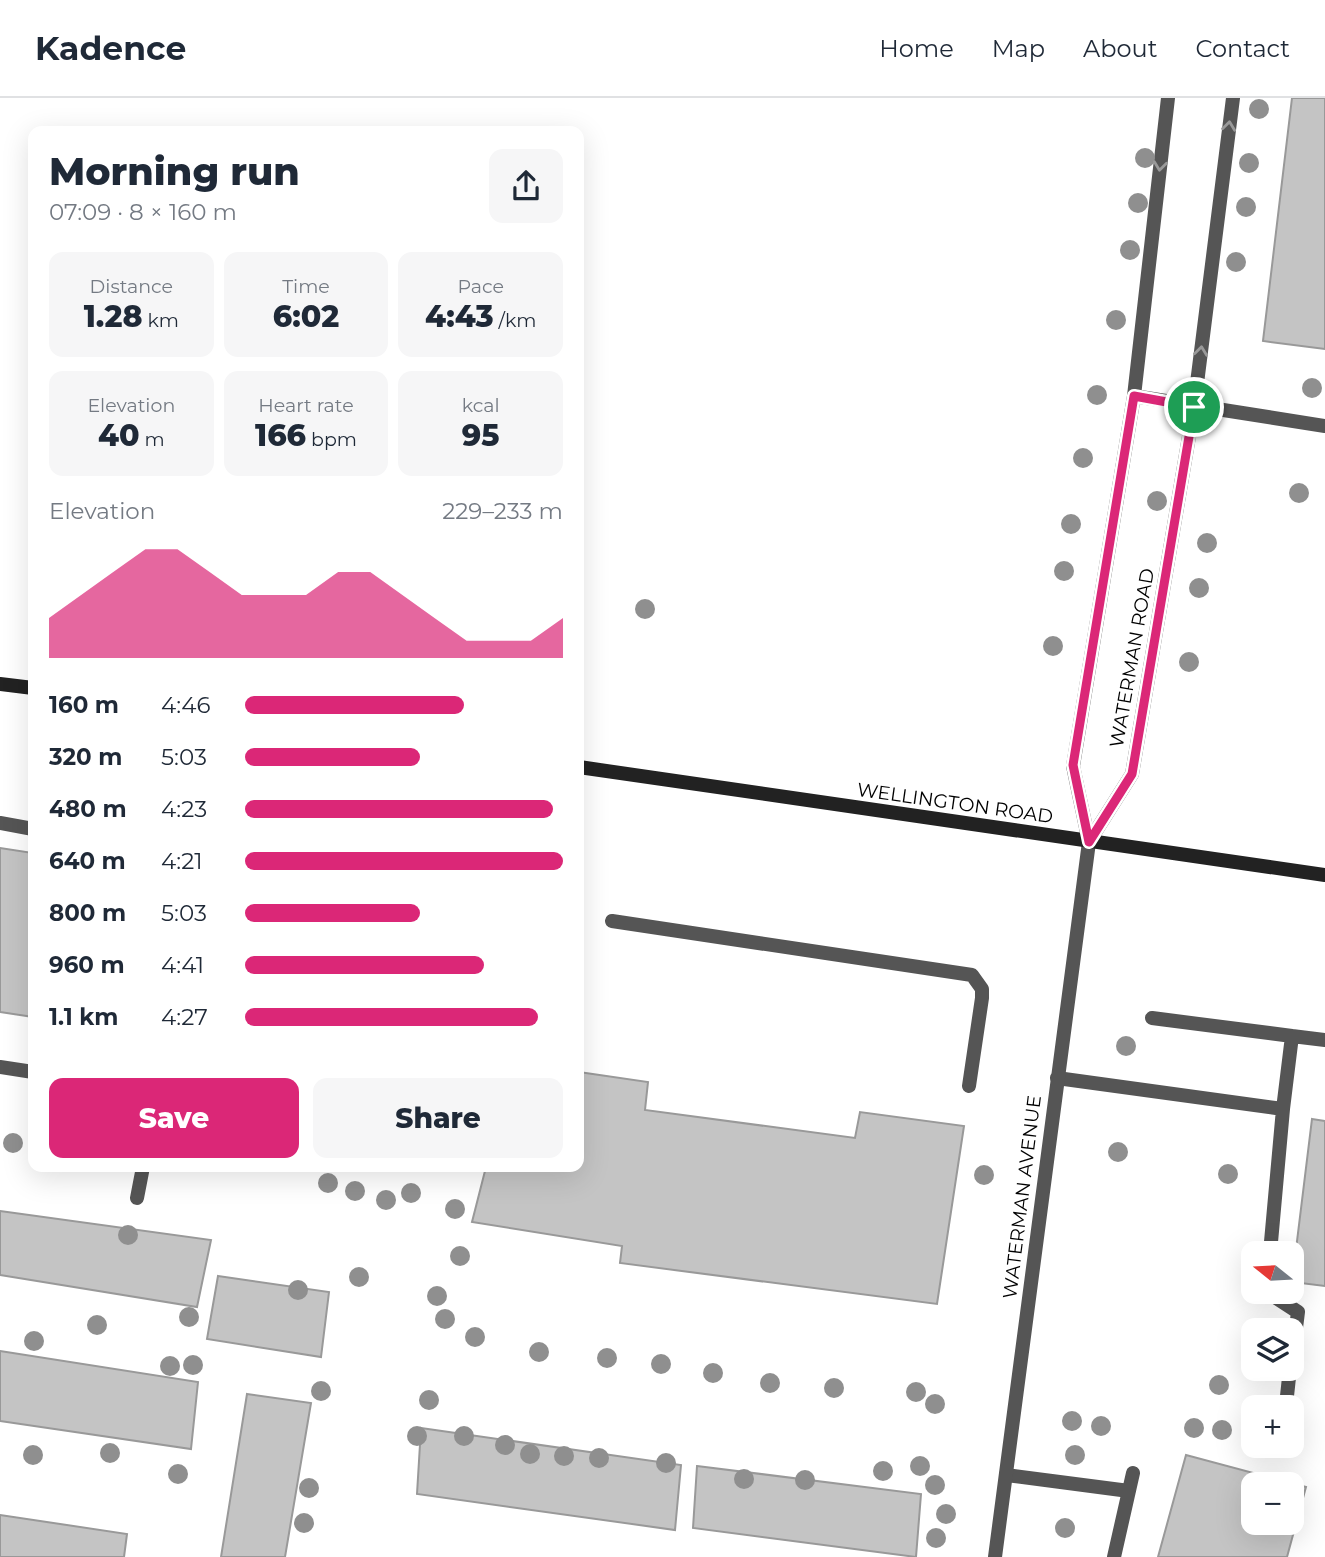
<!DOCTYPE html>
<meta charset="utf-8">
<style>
body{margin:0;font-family:Montserrat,sans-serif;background:#f6f6f7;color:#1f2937;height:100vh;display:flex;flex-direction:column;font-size:26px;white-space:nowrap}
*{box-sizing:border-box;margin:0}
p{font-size:23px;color:#747a83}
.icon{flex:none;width:38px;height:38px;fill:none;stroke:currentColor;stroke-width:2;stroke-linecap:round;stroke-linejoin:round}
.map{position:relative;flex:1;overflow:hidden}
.drawer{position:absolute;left:28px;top:28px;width:556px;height:1046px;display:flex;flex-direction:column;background:#fff;border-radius:14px;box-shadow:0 7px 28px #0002}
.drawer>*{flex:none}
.needle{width:46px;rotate:288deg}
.controls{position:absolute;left:1241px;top:1143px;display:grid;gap:14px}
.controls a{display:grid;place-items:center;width:63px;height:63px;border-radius:14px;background:#fff;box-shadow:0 7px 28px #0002;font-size:35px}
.pin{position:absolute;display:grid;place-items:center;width:60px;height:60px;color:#fff;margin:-30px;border:4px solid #fff;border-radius:50%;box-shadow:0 2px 7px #0007}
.round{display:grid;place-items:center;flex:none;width:74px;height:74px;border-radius:14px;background:#f6f6f7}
.summary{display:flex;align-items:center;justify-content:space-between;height:119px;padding:0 21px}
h1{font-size:38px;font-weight:800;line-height:52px}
.metrics{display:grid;grid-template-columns:repeat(3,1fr);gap:10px;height:119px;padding:7px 21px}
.metrics div{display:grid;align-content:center;border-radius:14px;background:#f6f6f7;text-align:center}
.metrics b{font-size:30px;font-weight:800}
.metrics small{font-size:19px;font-weight:400}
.metrics p{font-size:19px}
.chart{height:196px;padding:14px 21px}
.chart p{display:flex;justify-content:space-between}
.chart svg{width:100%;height:126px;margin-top:7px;fill:#db2777;opacity:.7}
.cta{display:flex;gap:14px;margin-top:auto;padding:14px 21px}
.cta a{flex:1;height:80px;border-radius:14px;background:#db2777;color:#fff;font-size:28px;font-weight:800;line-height:80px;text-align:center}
.cta a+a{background:#f6f6f7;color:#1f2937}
ul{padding:0 21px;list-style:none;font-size:23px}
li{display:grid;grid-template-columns:112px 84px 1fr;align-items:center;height:52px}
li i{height:18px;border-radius:9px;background:#db2777}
header{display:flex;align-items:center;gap:42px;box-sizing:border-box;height:98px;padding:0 35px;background:#fff;border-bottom:2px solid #e0e1e3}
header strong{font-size:33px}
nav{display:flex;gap:38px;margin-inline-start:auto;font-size:24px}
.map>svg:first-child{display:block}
.building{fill:#c4c4c4;stroke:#999;stroke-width:2;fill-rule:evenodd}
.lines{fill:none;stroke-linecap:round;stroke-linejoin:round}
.service{stroke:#555;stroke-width:14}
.minor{stroke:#555;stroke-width:14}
.secondary{stroke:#222;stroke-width:14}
.tree{fill:#8f8f8f}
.oneway{stroke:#999}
.route-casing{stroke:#fff;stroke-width:14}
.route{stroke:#db2777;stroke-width:9}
.labels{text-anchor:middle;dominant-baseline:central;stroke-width:5;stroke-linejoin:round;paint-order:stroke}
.street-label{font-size:19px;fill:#000;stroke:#fff}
</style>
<header>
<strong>Kadence</strong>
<nav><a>Home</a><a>Map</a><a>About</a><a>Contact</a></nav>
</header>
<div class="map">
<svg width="1325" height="1459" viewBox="0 0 1325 1459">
<rect width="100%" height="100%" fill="#fff"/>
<path class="building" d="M1292 0H1325V251L1263 243Z
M0 750 33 755V919L0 914Z
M579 974 648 984 645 1012 855 1040 860 1014 964 1028 937 1206 620 1165 622 1148 472 1124 486 1069H579Z
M1312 1021 1325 1023V1188L1292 1184Z
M0 1113 211 1142 197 1209 0 1177Z
M218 1178 329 1194 321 1259 207 1241Z
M0 1253 198 1284 191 1351 0 1323Z
M247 1296 311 1305 285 1459H221Z
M421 1330 681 1367 675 1432 417 1396Z
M1186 1357 1306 1389 1287 1459H1158ZM1253 1386H1292V1424H1253Z
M697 1368 921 1396 916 1459 693 1430Z
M0 1417 127 1436 124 1459H0Z"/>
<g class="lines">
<path class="service" d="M1134 298 1325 328
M0 725 33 731
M1089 744 1132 676 1194 309 1233 0
M1089 744 1073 668 1134 298 1168 0
M612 823 972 877 982 891V900L969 988
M1152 920 1292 938
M0 969 33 974
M1057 980 1283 1011 1270 1155
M1283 1011 1292 938 1325 942
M137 1100 143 1069
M1267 1194 1298 1214 1292 1262
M1287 1298 1290 1270
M1006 1377 1129 1393
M1114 1459 1133 1375"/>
<path class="minor" d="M995 1459 1089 744"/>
<path class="secondary" d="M0 586 33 590
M579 669 1325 777"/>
</g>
<g class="tree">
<circle cx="1259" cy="11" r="10"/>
<circle cx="1145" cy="60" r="10"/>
<circle cx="1249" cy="65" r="10"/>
<circle cx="1138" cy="105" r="10"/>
<circle cx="1246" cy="109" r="10"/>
<circle cx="1130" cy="152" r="10"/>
<circle cx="1236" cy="164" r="10"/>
<circle cx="1116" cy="222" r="10"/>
<circle cx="1312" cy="290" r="10"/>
<circle cx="1097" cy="297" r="10"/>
<circle cx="1083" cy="360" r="10"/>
<circle cx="1299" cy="395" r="10"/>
<circle cx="1157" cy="403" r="10"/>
<circle cx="1071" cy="426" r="10"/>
<circle cx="1207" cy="445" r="10"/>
<circle cx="1064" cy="473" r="10"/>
<circle cx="1199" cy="490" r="10"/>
<circle cx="645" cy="511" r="10"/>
<circle cx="1053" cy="548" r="10"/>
<circle cx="1189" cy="564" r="10"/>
<circle cx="1126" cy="948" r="10"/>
<circle cx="13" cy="1045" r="10"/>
<circle cx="1118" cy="1054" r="10"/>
<circle cx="1228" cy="1076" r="10"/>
<circle cx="984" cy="1077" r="10"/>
<circle cx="328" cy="1085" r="10"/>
<circle cx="355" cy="1093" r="10"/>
<circle cx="411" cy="1095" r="10"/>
<circle cx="386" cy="1102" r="10"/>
<circle cx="455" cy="1111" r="10"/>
<circle cx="128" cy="1137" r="10"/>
<circle cx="460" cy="1158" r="10"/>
<circle cx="359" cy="1179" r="10"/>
<circle cx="298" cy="1192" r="10"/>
<circle cx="437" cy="1198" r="10"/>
<circle cx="189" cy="1219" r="10"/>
<circle cx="445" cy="1221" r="10"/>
<circle cx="97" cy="1227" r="10"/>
<circle cx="475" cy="1239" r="10"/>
<circle cx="34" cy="1243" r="10"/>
<circle cx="539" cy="1254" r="10"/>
<circle cx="607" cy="1260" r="10"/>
<circle cx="661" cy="1266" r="10"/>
<circle cx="193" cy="1267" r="10"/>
<circle cx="170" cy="1268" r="10"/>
<circle cx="713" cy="1275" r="10"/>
<circle cx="770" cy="1285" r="10"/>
<circle cx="1219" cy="1287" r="10"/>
<circle cx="834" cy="1290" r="10"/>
<circle cx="321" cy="1293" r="10"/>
<circle cx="916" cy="1294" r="10"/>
<circle cx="429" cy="1302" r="10"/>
<circle cx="935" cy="1306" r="10"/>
<circle cx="1072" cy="1323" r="10"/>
<circle cx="1101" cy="1328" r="10"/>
<circle cx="1194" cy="1330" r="10"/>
<circle cx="1222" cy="1332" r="10"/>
<circle cx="417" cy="1338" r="10"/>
<circle cx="464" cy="1338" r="10"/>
<circle cx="505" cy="1347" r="10"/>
<circle cx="110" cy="1355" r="10"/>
<circle cx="530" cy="1356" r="10"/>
<circle cx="33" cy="1357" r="10"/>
<circle cx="1075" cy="1357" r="10"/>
<circle cx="564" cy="1358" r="10"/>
<circle cx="599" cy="1360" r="10"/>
<circle cx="666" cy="1365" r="10"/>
<circle cx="920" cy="1368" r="10"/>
<circle cx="883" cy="1373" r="10"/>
<circle cx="178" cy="1376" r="10"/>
<circle cx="744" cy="1381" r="10"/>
<circle cx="805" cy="1382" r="10"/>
<circle cx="935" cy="1387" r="10"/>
<circle cx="309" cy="1390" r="10"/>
<circle cx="946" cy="1416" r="10"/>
<circle cx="304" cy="1425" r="10"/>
<circle cx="1065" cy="1430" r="10"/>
<circle cx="936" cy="1440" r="10"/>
</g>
<defs><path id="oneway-chevron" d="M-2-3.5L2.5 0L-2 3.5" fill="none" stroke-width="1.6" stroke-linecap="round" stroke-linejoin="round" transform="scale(1.75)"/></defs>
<g class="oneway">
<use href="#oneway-chevron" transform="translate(1229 28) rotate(-83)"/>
<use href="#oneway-chevron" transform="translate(1160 68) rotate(97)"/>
<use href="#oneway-chevron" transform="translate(1201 253) rotate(-83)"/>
</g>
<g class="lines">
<g class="route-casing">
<path id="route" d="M1134 298 1194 309 1132 676 1089 744 1073 667Z"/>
</g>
<use href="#route" class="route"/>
</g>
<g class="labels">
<g class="street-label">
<text transform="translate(1132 560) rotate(-80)">WATERMAN ROAD</text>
<text transform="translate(955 705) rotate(8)">WELLINGTON ROAD</text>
<text transform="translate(1022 1099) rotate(-83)">WATERMAN AVENUE</text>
</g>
</g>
</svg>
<div class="controls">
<a><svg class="needle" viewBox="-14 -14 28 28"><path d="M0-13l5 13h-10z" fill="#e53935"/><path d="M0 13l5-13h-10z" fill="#747a83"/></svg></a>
<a><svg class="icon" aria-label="layers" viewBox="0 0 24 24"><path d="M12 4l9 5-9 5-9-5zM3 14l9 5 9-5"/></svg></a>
<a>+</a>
<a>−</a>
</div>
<div class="pin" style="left:1194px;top:309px;background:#1e9e55"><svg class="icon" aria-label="arrive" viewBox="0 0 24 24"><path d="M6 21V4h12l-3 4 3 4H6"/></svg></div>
<section class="drawer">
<div class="summary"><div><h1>Morning run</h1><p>07:09 · 8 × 160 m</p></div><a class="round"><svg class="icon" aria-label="share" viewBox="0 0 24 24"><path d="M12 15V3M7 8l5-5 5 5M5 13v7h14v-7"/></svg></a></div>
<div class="metrics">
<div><p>Distance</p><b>1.28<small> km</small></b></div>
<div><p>Time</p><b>6:02</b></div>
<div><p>Pace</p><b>4:43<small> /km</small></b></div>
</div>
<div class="metrics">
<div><p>Elevation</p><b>40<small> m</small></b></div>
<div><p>Heart rate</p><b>166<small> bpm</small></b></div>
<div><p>kcal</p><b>95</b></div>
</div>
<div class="chart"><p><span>Elevation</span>229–233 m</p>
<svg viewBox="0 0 160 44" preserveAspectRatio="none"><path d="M0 44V30L10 22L20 14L30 6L40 6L50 14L60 22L70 22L80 22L90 14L100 14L110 22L120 30L130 38L140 38L150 38L160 30V44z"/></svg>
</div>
<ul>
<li><b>160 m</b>4:46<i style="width:69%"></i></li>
<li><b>320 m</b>5:03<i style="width:55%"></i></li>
<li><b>480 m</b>4:23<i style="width:97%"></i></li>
<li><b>640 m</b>4:21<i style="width:100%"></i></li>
<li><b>800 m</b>5:03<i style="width:55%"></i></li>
<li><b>960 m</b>4:41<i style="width:75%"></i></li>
<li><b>1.1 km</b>4:27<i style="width:92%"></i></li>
</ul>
<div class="cta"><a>Save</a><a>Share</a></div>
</section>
</div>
